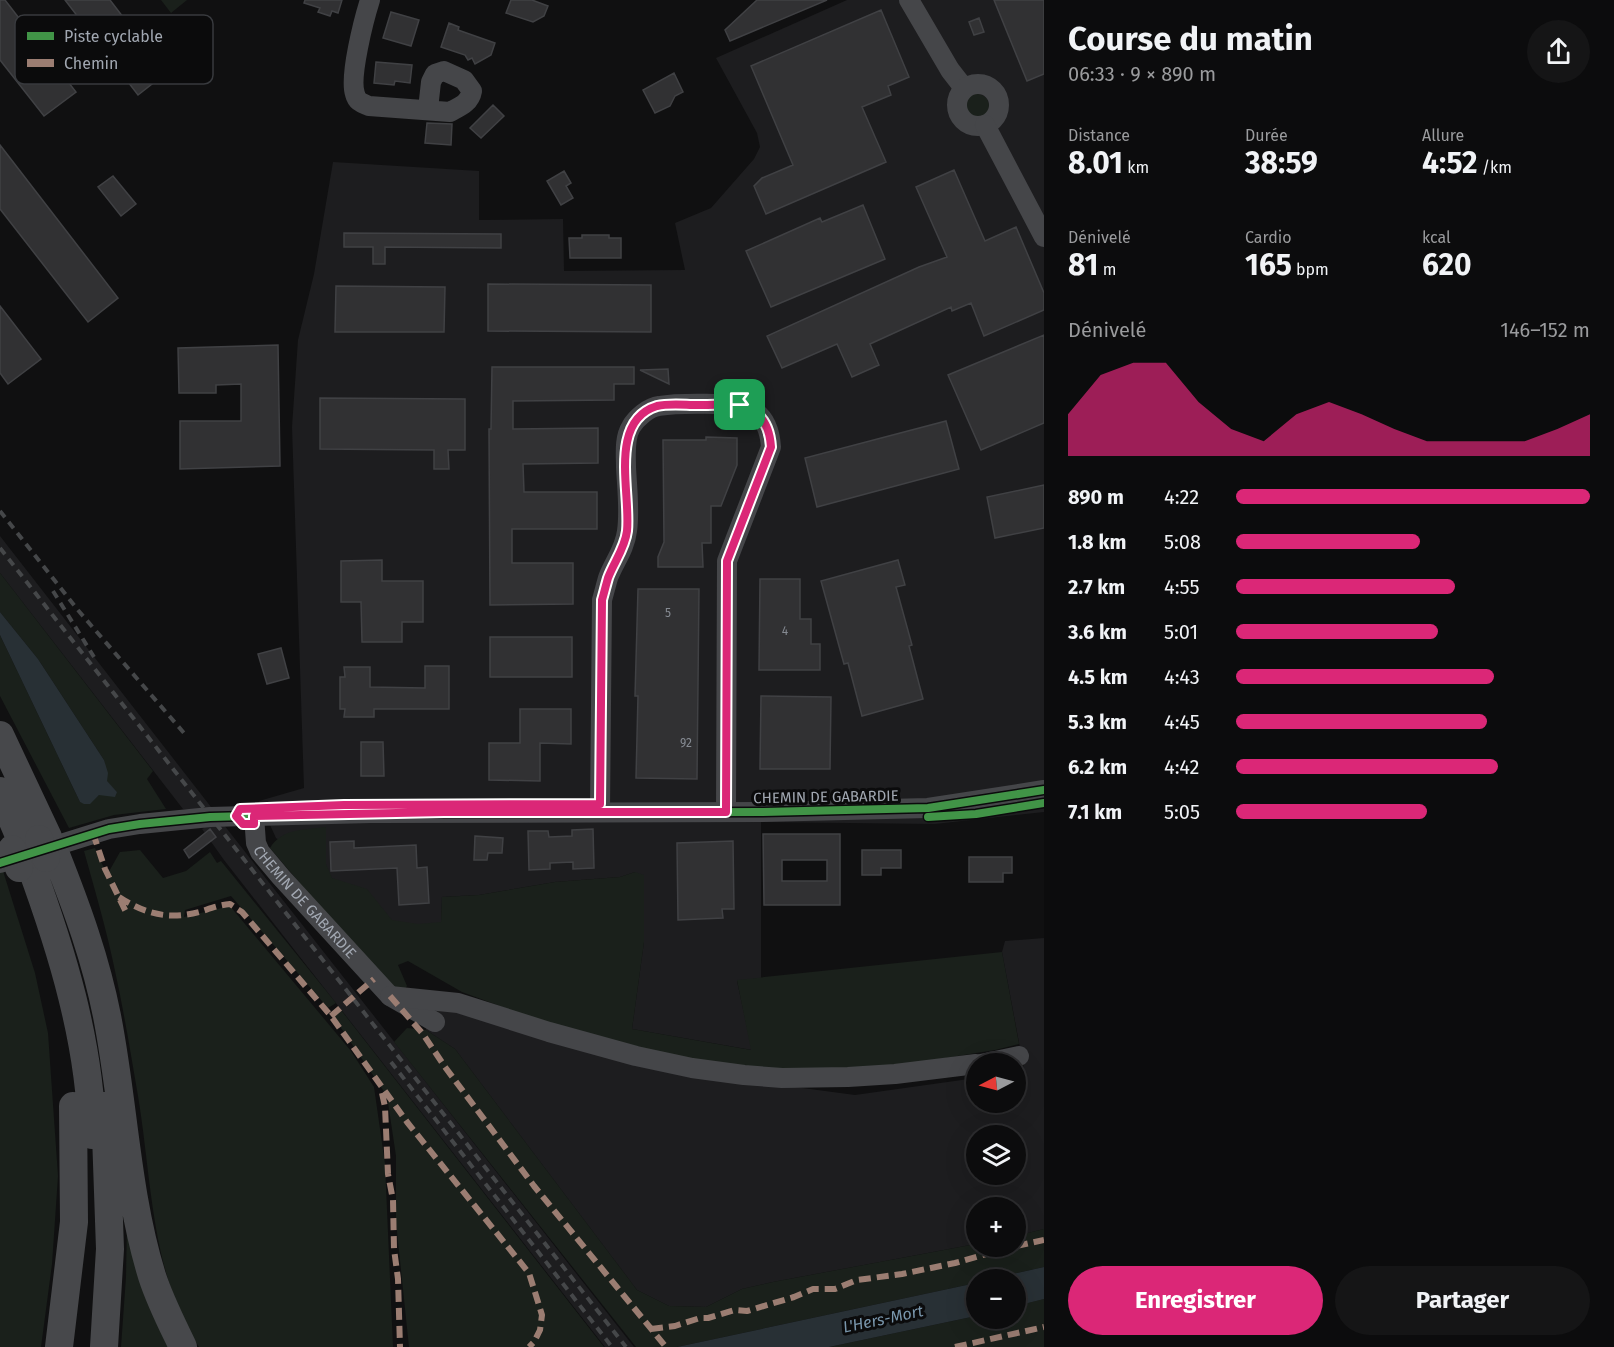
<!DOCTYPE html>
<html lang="fr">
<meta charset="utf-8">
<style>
body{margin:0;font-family:"Fira Sans",sans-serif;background:#151516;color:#f1f3f6;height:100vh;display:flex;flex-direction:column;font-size:22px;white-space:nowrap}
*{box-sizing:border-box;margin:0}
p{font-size:20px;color:#9a9b9d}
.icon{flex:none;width:33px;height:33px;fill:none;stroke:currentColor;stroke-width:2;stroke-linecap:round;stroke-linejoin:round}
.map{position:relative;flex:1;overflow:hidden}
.side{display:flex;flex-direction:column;background:#0c0c0d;width:570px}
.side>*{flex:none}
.needle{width:39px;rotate:264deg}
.buttons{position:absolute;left:966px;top:1053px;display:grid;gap:12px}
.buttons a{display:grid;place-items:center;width:60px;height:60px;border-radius:50%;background:#0c0c0d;box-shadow:0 6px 24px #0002,0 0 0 2px #2c2c2e;font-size:30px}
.pin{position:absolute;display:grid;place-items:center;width:51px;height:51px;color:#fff;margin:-26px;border-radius:12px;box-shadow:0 3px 9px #0006}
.round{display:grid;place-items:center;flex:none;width:63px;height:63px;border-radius:32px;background:#151516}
.summary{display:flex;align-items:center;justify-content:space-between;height:102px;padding:0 24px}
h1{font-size:33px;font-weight:700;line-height:45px}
.metrics{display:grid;grid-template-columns:repeat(3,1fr);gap:9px;height:102px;padding:6px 24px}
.metrics div{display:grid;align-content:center}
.metrics b{font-size:30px;font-weight:700}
.metrics small{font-size:16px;font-weight:400}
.metrics p{font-size:16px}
.chart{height:168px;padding:12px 24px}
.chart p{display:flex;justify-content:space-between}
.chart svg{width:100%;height:108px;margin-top:6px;fill:#db2777;opacity:.7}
.primary-button{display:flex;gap:12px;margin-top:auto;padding:12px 24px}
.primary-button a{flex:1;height:69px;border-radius:36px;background:#db2777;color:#fff;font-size:24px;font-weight:700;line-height:69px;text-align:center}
.primary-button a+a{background:#151516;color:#f1f3f6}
ul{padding:0 24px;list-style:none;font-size:20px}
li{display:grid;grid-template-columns:96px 72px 1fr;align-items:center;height:45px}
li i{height:15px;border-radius:8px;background:#db2777}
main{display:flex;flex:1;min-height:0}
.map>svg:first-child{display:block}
.built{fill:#1d1d1f;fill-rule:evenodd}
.green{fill:#1a201b}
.water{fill:#283035}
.building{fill:#313133;stroke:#404144;stroke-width:1.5;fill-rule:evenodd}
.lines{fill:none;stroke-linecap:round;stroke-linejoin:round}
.minor{stroke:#454649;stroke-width:20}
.highway{stroke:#47484b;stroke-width:28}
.rail{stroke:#454749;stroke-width:4;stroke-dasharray:8 6;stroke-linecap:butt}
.highway-bridge{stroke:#47484b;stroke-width:28}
.quiet{stroke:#9b7d72;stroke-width:6;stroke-dasharray:12 6;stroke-linecap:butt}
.cycleway-casing{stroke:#0b0b0c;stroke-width:11}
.cycleway{stroke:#419447;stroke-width:8}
.route-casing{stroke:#fff;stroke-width:12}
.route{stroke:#db2777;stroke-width:8}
.labels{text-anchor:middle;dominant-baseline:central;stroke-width:6;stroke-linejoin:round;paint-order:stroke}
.number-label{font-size:12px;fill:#858a92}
.street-label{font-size:15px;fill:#a1a7b1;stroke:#0b0b0c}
.water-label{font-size:16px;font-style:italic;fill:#7996ac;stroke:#0b0b0c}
.key{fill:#0b0b0c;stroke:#383a3e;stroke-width:1.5}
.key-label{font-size:16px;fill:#a1a7b1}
</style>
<main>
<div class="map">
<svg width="1044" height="1347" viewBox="0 0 1044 1347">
<rect width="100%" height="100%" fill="#101011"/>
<path class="built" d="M847 0H1044V812L935 824 761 822V978L737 981 752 1050 632 1029 644 942 635 872 620 877 555 882 479 895 442 897 440 956 276 838 259 801 304 788 292 427 298 340 314 274 333 162 479 171V220L563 219 564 271 685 270 675 223 711 208 754 159 760 147 757 133 716 58Z
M0 536 211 807 207 808 224 825 634 1347H605L224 860 202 829 204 828 189 809H183L0 573Z
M1044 938V1229L1016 1236V1208H976V1244L773 1282 742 1289 706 1307 669 1306 637 1290 455 1049 426 1030 427 1018 440 1003 780 1085 855 1095 976 1078V1102H1016V1071L1024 1069 1002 952 1005 941ZM976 1136H1016V1174H976Z"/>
<path class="green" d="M161 0H187L171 13Z
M965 106a12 12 0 1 1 24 0a12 12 0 1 1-24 0Z
M0 573 153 771 147 779 166 809 114 815 69 828 0 696V635L80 802 89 804 99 795 117 792 106 781 104 760 38 659 0 612Z
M326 827V864L332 878 367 889 392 920 418 924 441 922 442 897 479 895 555 882 620 877 635 872 644 875V942L632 1029 751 1050 737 980 1002 952 1019 1044 995 1050 889 1067 783 1070 675 1059 567 1031 462 992 408 961 398 965 407 986 404 991 390 986 361 955 270 848C282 828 305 830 326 827Z
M95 848 107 875 120 852 140 850 163 878 186 871 210 852 217 863 221 861 336 1003 328 1008 231 896 185 910 184 917 230 906 351 1051 374 1087 385 1164 393 1347H199C151 1275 152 1180 138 1096 131 1055 124 1012 115 971 107 931 95 891 84 851Z
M3 871 35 973 48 1033 58 1176 52 1264 41 1347H0V872Z
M341 1010 604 1347H409L396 1222V1156L387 1096 333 1016Z
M407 1028 426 1030 455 1049 637 1290 669 1306 706 1307 742 1289 773 1282 976 1244V1246H1016V1236L1044 1229V1267L990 1279 976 1280V1283L677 1347H636L394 1042Z
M127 1222 171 1347H121L126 1277Z
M1044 1299V1347H829L976 1316V1318H1016V1306Z"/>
<path class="water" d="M0 612 38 659 104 760 108 773 107 781 117 792 115 797 99 795 90 804H84L80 802 0 635Z
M1044 1267V1299L1016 1306V1280L990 1279Z
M976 1283V1316L829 1347H677Z"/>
<path class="building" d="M0 0H5L76 92 44 116 0 60Z
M65 0H110L166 73 138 95Z
M305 0H342L338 13 332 11 330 16 318 12 320 8 304 3Z
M511 0H532L548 6 544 16 533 22 506 13Z
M757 0H827L730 41 725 30Z
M994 0H1044V74L1027 81Z
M881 10 909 77 888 86 891 95 862 107 886 162 766 214 754 186 762 178 793 165 751 66Z
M391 12 419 20 411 46 383 38Z
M979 18 984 32 974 35 969 22Z
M449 23 459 27 458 30 495 43 491 55 475 64 472 58 468 60 465 55 441 47Z
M376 62 412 65 410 83 395 81 394 85 374 83Z
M674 73 683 92 675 96 670 106 655 113 643 90Z
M493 105 504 116 481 138 470 128Z
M427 123 452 124 451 145 425 143Z
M0 145 118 298 88 322 0 209Z
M954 170 985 241 1016 227 1044 293V310L984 336 971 303 952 311 951 307 870 344 879 365 852 377 837 344 782 368 767 336 919 267 947 257 916 187Z
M564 171 571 183 566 186 573 198 561 205 547 181Z
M113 176 136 204 121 216 98 187Z
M863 205 885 259 771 307 746 251 820 218 822 222Z
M344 233 501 234V248L385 247V264H373V247H344Z
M582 235H609V238H621V258H570L569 238H582Z
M488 284 651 285V332L488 331Z
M336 286 445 287 444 332H335Z
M0 306 41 359 8 384 0 373Z
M1044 335V423L981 450 948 375Z
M278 345 280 466 180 469V421H241V384L216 385V393H179L178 348Z
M492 367H634V384H614V400L513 401V429L598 428V463L523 464 524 492H597V529H512V563H573V604L490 605 489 429H491Z
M668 369 669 384 640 370Z
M320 398 465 399V450H448L449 469H434V450L320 449Z
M946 421 959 469 817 507 805 458Z
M706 437 737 438V465L721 506H711V543H702L703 567H658V557L664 542 663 440H706Z
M1044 485V528L995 538 987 497Z
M382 560V581H423V622H402V642H362L361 602H341V561Z
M898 560 905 585 896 587 912 645 909 646 923 699 862 716 848 663 844 664 821 581Z
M760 579H800V619H811V644H820V670H759Z
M638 589H699L697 779 636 778 638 696H635Z
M490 637H572V677H490Z
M281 648 289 678 267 684 258 654Z
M425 666H449V709H374V717H344L345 709H340V677H345L344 667H370V687L425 688Z
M761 696 831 697 830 769H760Z
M520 709H571V744L540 743V781L489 780V743H520Z
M361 742H383L384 776H361Z
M210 829 216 837 189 858 184 850Z
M593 829 594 868 573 869V862L550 863V869L529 870 528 831H548L549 837 572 836V830Z
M763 834H840V905H764ZM782 860H827V881H782Z
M475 836 503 838 502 853H488L487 860H474Z
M354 841V848L416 845 417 868 427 867 429 903 399 905 397 868 331 871 330 842Z
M733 841 734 909H722L723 918 678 920 677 843Z
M862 850H901V868H881V875H862Z
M969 857H1012V873H1003V882H969Z"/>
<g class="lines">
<g class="minor">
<path d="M370 0C364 19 349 77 355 94 357 102 362 103 369 106L450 112C459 107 470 103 472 91L464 80 444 71 435 74 431 82 428 109"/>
<path d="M909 0 950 70 964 88"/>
<circle cx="978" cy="105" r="21"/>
<path d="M985 125 1044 237"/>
<path d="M600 811 602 600C604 593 606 585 608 578 614 562 625 549 627 531 630 511 627 488 626 467 626 455 624 438 631 427 636 418 649 407 659 406 676 403 736 402 750 409 765 416 770 432 771 447L727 561 726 812"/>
<path id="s1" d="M254 816 256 843 260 852 281 877 390 996 435 1022"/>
<path d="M0 863 109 829 140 824 210 817 371 813 763 812 928 808 1044 790"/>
<path d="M390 996 458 1003 549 1032 636 1056 692 1068 744 1075 782 1078 848 1077 895 1074 976 1064"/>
<path d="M981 1064 1019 1056"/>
</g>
<path class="highway" d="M0 735 48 837
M0 791 23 845
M56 855C77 908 96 960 107 1016 124 1102 126 1192 152 1276 160 1301 172 1324 183 1347
M30 864C62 951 90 1042 92 1135
M59 1347 74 1222 73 1106
M104 1347 110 1249 105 1106"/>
<path class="rail" d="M0 511 77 609 184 733
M0 548 626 1347
M53 591 94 657
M391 1062 612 1347"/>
<path class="highway-bridge" d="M39 839 46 858
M12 849 19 868"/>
<path class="quiet" d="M93 833 105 869 127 914
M119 897C145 914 168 920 199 912 209 909 219 905 230 904L242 912 331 1016 407 1122 529 1273 542 1315 540 1330 534 1342 529 1347
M390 996 423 1034 445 1067 534 1186 666 1347
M331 1016 374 979
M382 1093 385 1107 388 1174 393 1200 394 1249 398 1279 400 1347
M1016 1246 1044 1240
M651 1329 675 1326 700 1318H708L735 1310 747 1311 794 1297 813 1289H835L857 1280 902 1274 955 1263 1014 1246
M955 1347 1044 1327"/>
<g class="cycleway-casing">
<path id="cycleway" d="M928 817 976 814 1044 803
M0 863 109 829 140 824 210 817 371 813 763 812 928 808 1044 790"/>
</g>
<use href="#cycleway" class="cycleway"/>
</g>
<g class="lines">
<g class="route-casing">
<path id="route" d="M698 405C734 405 768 400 771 447L727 561 726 812H444L254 816V824H243L236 816 240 809 344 805 600 804 602 600C604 593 606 585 608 578 614 562 625 548 627 531 631 493 608 421 657 406 669 403 685 405 698 405Z"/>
</g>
<use href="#route" class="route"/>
</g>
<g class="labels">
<g class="number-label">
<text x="668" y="613">5</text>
<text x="785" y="631">4</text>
<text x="686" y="743">92</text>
</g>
<g class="street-label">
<text transform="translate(826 797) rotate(-1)">CHEMIN DE GABARDIE</text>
<text stroke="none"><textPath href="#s1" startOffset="104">CHEMIN DE GABARDIE</textPath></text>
</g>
<g class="water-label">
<text transform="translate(883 1319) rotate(-12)">L'Hers-Mort</text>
</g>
</g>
<rect x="15" y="15" width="198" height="69" rx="9" class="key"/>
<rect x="27" y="32" width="27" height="8" fill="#419447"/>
<rect x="27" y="59" width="27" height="8" fill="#9b7d72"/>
<g class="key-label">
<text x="64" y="42">Piste cyclable</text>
<text x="64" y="69">Chemin</text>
</g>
</svg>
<div class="buttons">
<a><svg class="needle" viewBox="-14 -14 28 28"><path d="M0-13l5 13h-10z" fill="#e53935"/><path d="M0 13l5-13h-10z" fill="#9a9b9d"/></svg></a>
<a><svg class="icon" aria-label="layers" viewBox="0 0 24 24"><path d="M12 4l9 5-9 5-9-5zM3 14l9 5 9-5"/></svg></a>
<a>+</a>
<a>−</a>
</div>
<div class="pin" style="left:740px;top:405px;background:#1e9e55"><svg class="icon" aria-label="arrive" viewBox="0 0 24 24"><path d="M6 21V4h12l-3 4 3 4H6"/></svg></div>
</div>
<section class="side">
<div class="summary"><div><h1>Course du matin</h1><p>06:33 · 9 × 890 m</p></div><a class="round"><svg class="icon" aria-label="share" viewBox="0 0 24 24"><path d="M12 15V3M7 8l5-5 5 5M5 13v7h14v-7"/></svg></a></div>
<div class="metrics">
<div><p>Distance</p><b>8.01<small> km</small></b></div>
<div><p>Durée</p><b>38:59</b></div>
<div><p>Allure</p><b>4:52<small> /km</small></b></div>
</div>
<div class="metrics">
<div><p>Dénivelé</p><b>81<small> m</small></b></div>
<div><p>Cardio</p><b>165<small> bpm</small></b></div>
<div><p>kcal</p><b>620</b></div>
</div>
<div class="chart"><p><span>Dénivelé</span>146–152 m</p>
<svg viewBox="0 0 160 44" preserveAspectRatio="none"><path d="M0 44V27L10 11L20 6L30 6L40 22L50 33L60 38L70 27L80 22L90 27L100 33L110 38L120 38L130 38L140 38L150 33L160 27V44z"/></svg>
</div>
<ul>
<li><b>890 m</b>4:22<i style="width:100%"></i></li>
<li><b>1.8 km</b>5:08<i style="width:52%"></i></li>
<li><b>2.7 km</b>4:55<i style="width:62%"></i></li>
<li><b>3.6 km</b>5:01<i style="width:57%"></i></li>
<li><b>4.5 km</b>4:43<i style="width:73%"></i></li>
<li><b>5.3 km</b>4:45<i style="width:71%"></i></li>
<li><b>6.2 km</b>4:42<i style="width:74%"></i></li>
<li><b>7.1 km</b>5:05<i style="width:54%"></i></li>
</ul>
<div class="primary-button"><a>Enregistrer</a><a>Partager</a></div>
</section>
</main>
